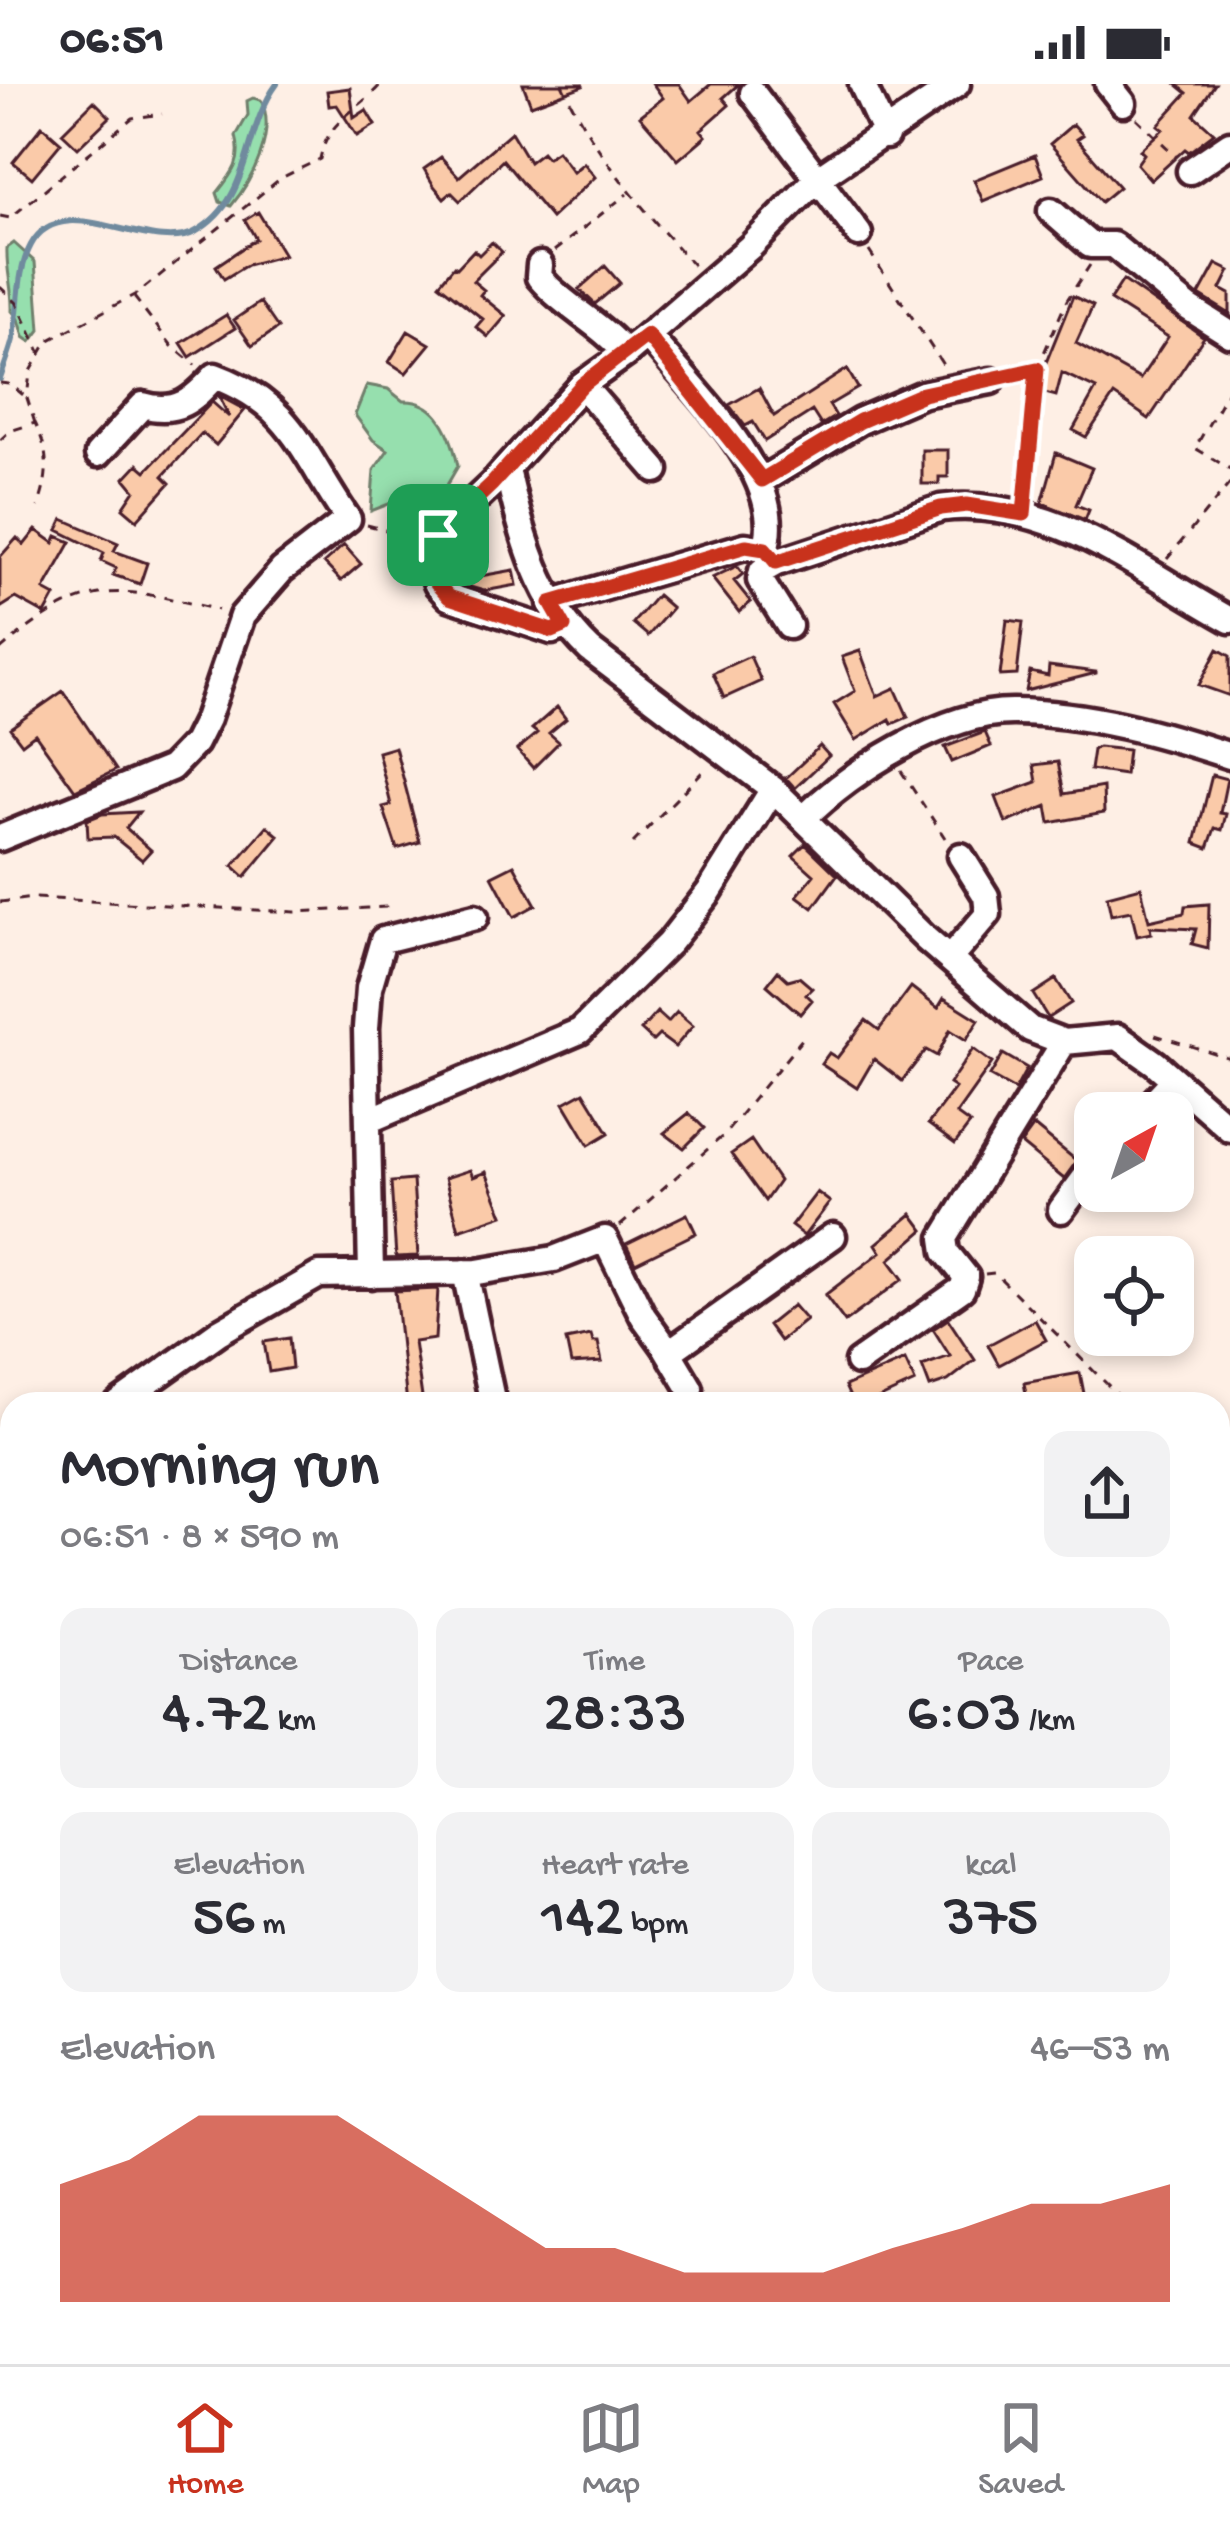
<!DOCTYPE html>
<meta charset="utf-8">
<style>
body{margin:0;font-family:"Gochi Hand",sans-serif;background:#f2f2f3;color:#2b2b33;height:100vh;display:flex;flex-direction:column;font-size:45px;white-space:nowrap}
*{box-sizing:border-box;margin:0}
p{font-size:39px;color:#7c7c81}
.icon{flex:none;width:66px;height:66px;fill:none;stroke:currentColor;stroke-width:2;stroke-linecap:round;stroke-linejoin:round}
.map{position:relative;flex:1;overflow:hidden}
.side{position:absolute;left:0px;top:1308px;width:1230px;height:972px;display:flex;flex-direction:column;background:#fff;border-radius:36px 36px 0 0;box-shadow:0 6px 18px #0003}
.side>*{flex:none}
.needle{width:78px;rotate:40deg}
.buttons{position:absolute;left:1074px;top:1008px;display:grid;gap:24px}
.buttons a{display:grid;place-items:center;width:120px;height:120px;border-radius:24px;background:#fff;box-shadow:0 6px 18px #0003;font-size:60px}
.pin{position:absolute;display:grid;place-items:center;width:102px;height:102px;color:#fff;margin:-51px;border-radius:24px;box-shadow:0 6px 18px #0006}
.round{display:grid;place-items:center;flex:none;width:126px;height:126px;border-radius:24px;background:#f2f2f3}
.head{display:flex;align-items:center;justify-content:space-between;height:204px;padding:0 60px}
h1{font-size:66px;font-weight:600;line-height:90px}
.metrics{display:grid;grid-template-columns:repeat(3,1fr);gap:18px;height:204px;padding:12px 60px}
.metrics div{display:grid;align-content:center;border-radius:24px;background:#f2f2f3;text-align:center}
.metrics b{font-size:60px;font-weight:600}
.metrics small{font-size:33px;font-weight:400}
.metrics p{font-size:33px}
.chart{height:336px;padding:24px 60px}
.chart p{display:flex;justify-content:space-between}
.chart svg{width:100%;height:216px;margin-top:12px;fill:#c8321e;opacity:.7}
.status{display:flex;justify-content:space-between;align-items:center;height:84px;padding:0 60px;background:#fff;direction:ltr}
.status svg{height:33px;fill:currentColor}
.dock{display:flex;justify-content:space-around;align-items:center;height:168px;border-top:3px solid #e1e1e2;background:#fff;font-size:33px;color:#7c7c81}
.dock a{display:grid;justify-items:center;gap:6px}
.dock .on{color:#c8321e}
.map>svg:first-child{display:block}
.built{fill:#fde4d3}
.green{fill:#96dfae;stroke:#707f6c;stroke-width:3}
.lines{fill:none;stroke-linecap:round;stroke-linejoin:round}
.stream{stroke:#708a9e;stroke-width:6}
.building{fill:#facaa9;stroke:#4a1f2b;stroke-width:3}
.minor-casing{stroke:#4a1f2b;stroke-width:33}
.path{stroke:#4a1f2b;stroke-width:3;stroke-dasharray:9 9;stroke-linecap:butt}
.minor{stroke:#fff;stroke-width:24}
.route-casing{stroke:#fff;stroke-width:24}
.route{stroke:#c8321e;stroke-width:15}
</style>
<div class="status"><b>06:51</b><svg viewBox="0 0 49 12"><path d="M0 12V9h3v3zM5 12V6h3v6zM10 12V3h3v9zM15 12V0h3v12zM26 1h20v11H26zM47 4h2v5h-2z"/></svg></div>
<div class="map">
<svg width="1230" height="2280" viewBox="0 0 1230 2280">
<rect width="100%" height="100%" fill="#feefe5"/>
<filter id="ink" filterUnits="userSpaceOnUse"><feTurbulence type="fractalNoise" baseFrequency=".00833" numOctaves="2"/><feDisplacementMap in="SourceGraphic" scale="24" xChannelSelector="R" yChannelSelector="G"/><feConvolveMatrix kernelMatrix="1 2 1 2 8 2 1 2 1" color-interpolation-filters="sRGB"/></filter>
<g filter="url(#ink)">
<path class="built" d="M275 2268H675L688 2280H259Z"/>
<path class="green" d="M253 14 261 16C277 49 252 97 231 122L220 118 217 109C233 89 243 77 236 52L248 31 247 17Z
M14 159 35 178 40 246 31 258 24 253 19 235 12 227C13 206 6 187 7 164Z
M367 301 388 305 403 317C438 315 452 352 458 382L444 406 422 407 371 427 374 386 388 366 373 356 355 331Z"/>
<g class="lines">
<path class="stream" d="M0 295C5 280 11 266 14 251 20 221 16 189 31 161 62 103 150 172 195 148 253 116 242 47 277 0"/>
</g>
<path class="building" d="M523 0H582L583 2 531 21Z
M653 0H679L691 17 711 0H739L723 14 729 21 701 46 706 52 678 76 640 32 663 14Z
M1176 0H1215L1194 31 1214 49 1189 68 1185 65 1151 96 1137 80 1144 70 1140 66 1163 45 1158 41 1187 9Z
M350 4 354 34 366 26 375 41 357 52 337 21 329 22 327 7Z
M94 17 110 33 78 64 62 49Z
M1073 40 1083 51 1077 55 1119 103 1101 118 1050 60Z
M42 42 61 59 32 94 13 78Z
M511 48 529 78 542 68 547 74 557 67 573 88 584 79 595 93 551 134 503 76 460 117 451 108 444 114 434 102 424 85 441 73 459 93Z
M1035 71 1043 92 983 117 974 96Z
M258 128 284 171 247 181 224 195 216 182 256 155 245 136Z
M492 158 502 168 473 197 484 206 480 211 506 232 488 253 476 243 483 235 439 200 454 182 457 184 474 166 479 171Z
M1216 180 1230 187 1221 205 1230 210V230L1199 211Z
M605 182 620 199 595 220 579 205Z
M1123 196 1204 253 1149 335 1114 311 1086 353 1073 346 1096 305 1062 289 1056 312 1041 308 1045 281 1073 212 1093 222 1076 259 1140 295 1168 253 1110 216Z
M260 218 278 244 252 262 234 236Z
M226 231 235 244 190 273 181 259Z
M408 247 430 260 406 289 389 278Z
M847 285 858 304 829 321 836 332 821 341 812 327 765 357 753 338 745 342 729 321 759 304 774 332Z
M219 312 245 326 216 361 202 349 163 392 170 399 137 436 123 424 135 406 125 394 138 380 146 387 212 318 229 333Z
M922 366H948V393H939V400H922Z
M1056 369 1092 384 1076 421 1089 426 1085 436 1042 419Z
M63 435 118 459 114 467 147 479 140 500 113 491 116 484 101 477 104 469 58 446Z
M36 446 54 459 57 452 71 458 44 506 55 512 45 530 16 514 0 524V473L17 454 24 461Z
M344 461 361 480 341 497 324 479Z
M737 482 743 490 734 497 751 518 739 528 712 494Z
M514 486 517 501 484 507 470 503 469 494Z
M657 511 672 524 648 552 633 539Z
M1007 536 1023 538 1017 591 1000 592Z
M1218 565 1230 572V612L1199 601Z
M860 567 877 612 895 604 908 633 892 640 890 635 856 656 834 620 855 607 842 573Z
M750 572 761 597 724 614 713 589Z
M1049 582 1096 588V589L1026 607 1030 588 1048 592Z
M63 607 116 686 75 706 35 650 22 660 10 644Z
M557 623 566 635 549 649 559 658 533 684 517 666 537 649 532 645Z
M985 648 991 662 952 678 945 663Z
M820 662 829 672 795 704 786 694Z
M395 663 420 758 397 765 383 723 391 721 378 668Z
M1098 663 1128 666 1125 691 1090 686 1093 666Z
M1058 678 1064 710 1103 703 1104 729 1050 739 1047 722 1006 739 996 713 1037 698 1034 681Z
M1212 691 1227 695 1220 729 1226 730 1222 746 1215 744 1208 764 1195 759Z
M139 728 126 744 151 766 142 776 114 753 88 754 87 736 102 730Z
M267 742 279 752 245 793 233 782Z
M805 760 837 791 813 824 797 812 814 791 793 772Z
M514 781 536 821 514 833 492 792Z
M1141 803 1149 837 1184 829 1185 822 1209 820 1208 864 1192 860 1196 845 1150 843 1151 849 1137 852 1131 827 1111 831 1107 812Z
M778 887 788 896 799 893 812 904 806 910 812 916 800 930 767 901Z
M1056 895 1071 919 1048 934 1033 910Z
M911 903 938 924 944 914 979 936 966 956 950 946 937 972 926 966 902 997 874 975 857 1004 821 980 829 969 837 974 866 936 879 946Z
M657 928 668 938 677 928 693 942 675 963 659 951 653 957 641 946Z
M973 965 992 979 956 1030 970 1040 955 1060 928 1040 955 1004 949 1000Z
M1003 970 1027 984 1015 1006 990 992Z
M584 1008 609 1049 589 1061 564 1019Z
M689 1029 704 1044 684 1064 664 1049Z
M1034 1042 1077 1077 1064 1095 1021 1060Z
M751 1056 779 1097 765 1117 731 1070Z
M470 1086 473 1093 486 1088 503 1131 459 1146 445 1094Z
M413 1096 418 1172 396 1173 391 1098Z
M817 1108 830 1118 804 1152 791 1142Z
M687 1130 696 1149 635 1179 626 1160Z
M912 1130 924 1146 889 1176 903 1195 845 1238 825 1211 881 1168 876 1160Z
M438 1205 435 1255 414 1258 423 1320H407L395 1207Z
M793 1221 806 1236 780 1257 768 1241Z
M948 1235 975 1276 948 1297 930 1303 922 1282 950 1272 933 1245Z
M1035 1236 1046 1256 999 1281 988 1261Z
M591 1251 593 1258H598L602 1278 571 1280 566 1256Z
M289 1254 292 1284 269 1288 264 1258Z
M905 1276 915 1298 867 1320H853L845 1302Z
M1080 1289 1085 1315 1028 1320 1024 1299Z"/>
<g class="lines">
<g class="minor-casing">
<path id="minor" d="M862 0 886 52
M1108 0 1123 19
M753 9 859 150
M1190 87 1230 60
M1051 127 1090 161H1113L1189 224 1230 250
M540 181 539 193C565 224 601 239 626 270
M648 251C689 303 790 394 765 465
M582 301 656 386
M507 385C521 450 540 519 590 566L773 705 926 855 1030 945 1064 958 1118 953 1155 979 1230 1045
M762 396 860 337 923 310 991 297
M776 479 762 487 760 496 789 542
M551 519 745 462 765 465 776 479 941 424C1051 412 1139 486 1230 536
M564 542 552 547 449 513 437 500 430 480 438 451 492 400 582 301 626 270 750 163 818 94 957 0
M804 734C851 687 945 627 1014 628 1089 629 1160 649 1230 672
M0 754 171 684 195 659 207 635 242 532 282 486 348 435C304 373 294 321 215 292 193 316 177 331 143 321L98 370
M950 874 988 830 986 812 961 772
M1143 1029 1174 996
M372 1035 580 947 669 859 709 808 773 705
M1061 1126 1095 1080
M465 1188 493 1320
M371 1191 366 944 369 904 383 856 475 833
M666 1264 690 1304
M858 1278 962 1205 966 1193 946 1168 944 1154 1064 958
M118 1320 219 1248 319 1191 477 1188 554 1175 605 1155 643 1232 666 1264H675L833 1152
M1218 1404 1230 1402
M0 1585 12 1575
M1218 1745 1230 1744
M709 2268 720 2280
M220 2280 236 2268
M330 2280 344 2268"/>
</g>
<path class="path" d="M562 0C594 70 643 125 694 182
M1136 34 1177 73
M0 132 10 134 132 34 162 30
M554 167 627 110
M869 167 945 284
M0 203 17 219 42 272
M134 213 172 262 195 281
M1010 293 1035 286
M0 299 10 300 27 314
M1230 303 1195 364 1230 385
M35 339 27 314 30 289 48 257 138 209 281 94 320 75C328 35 356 29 381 0
M0 356 10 347 35 339C50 369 49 392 38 423
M1027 410 1037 285 1067 216 1090 181
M367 441 386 446 416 442
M1167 475 1230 399
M0 566C86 495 114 500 218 526
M901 687 945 754
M633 759 707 683
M0 818 34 814 295 828 386 823V830
M1155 951 1230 974
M620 1142 725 1050 803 954
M985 1190 995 1189 1127 1320
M1007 2280 1029 2268
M1131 2280 1136 2268"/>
<use href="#minor" class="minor"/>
</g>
</g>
<g class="lines" filter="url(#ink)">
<g class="route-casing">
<path id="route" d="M647 251 762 396 860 337 923 310 1037 285 1024 430 967 421 941 424 776 478 765 465 746 462 551 519 564 542 552 547 449 513 437 500 430 480 438 451 492 400 582 301Z"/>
</g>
<use href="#route" class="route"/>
</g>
</svg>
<div class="buttons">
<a><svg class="needle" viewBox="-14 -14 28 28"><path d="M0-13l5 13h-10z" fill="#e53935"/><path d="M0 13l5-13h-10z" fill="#7c7c81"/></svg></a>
<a><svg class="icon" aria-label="locate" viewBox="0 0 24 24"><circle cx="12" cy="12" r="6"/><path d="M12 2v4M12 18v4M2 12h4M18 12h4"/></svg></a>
</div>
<div class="pin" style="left:438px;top:451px;background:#1e9e55"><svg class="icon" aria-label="arrive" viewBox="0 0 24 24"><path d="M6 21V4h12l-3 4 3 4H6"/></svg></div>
<section class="side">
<div class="head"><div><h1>Morning run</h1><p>06:51 · 8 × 590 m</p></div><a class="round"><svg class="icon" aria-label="share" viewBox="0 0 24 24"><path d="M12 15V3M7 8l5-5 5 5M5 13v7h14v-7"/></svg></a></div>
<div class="metrics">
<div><p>Distance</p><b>4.72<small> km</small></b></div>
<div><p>Time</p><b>28:33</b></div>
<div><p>Pace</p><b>6:03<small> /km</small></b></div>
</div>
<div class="metrics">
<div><p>Elevation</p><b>56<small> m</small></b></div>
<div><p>Heart rate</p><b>142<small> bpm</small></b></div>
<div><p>kcal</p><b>375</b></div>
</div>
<div class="chart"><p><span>Elevation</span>46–53 m</p>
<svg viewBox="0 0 160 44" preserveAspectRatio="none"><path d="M0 44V20L10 15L20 6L30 6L40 6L50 15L60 24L70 33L80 33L90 38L100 38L110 38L120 33L130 29L140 24L150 24L160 20V44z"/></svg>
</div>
</section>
</div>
<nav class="dock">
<a class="on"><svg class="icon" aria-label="home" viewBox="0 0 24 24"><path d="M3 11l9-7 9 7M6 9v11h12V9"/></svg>Home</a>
<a><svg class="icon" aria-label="map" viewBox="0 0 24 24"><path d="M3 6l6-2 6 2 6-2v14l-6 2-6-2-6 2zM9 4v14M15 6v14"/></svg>Map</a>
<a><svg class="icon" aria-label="saved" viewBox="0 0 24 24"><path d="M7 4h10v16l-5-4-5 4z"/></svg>Saved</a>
</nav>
